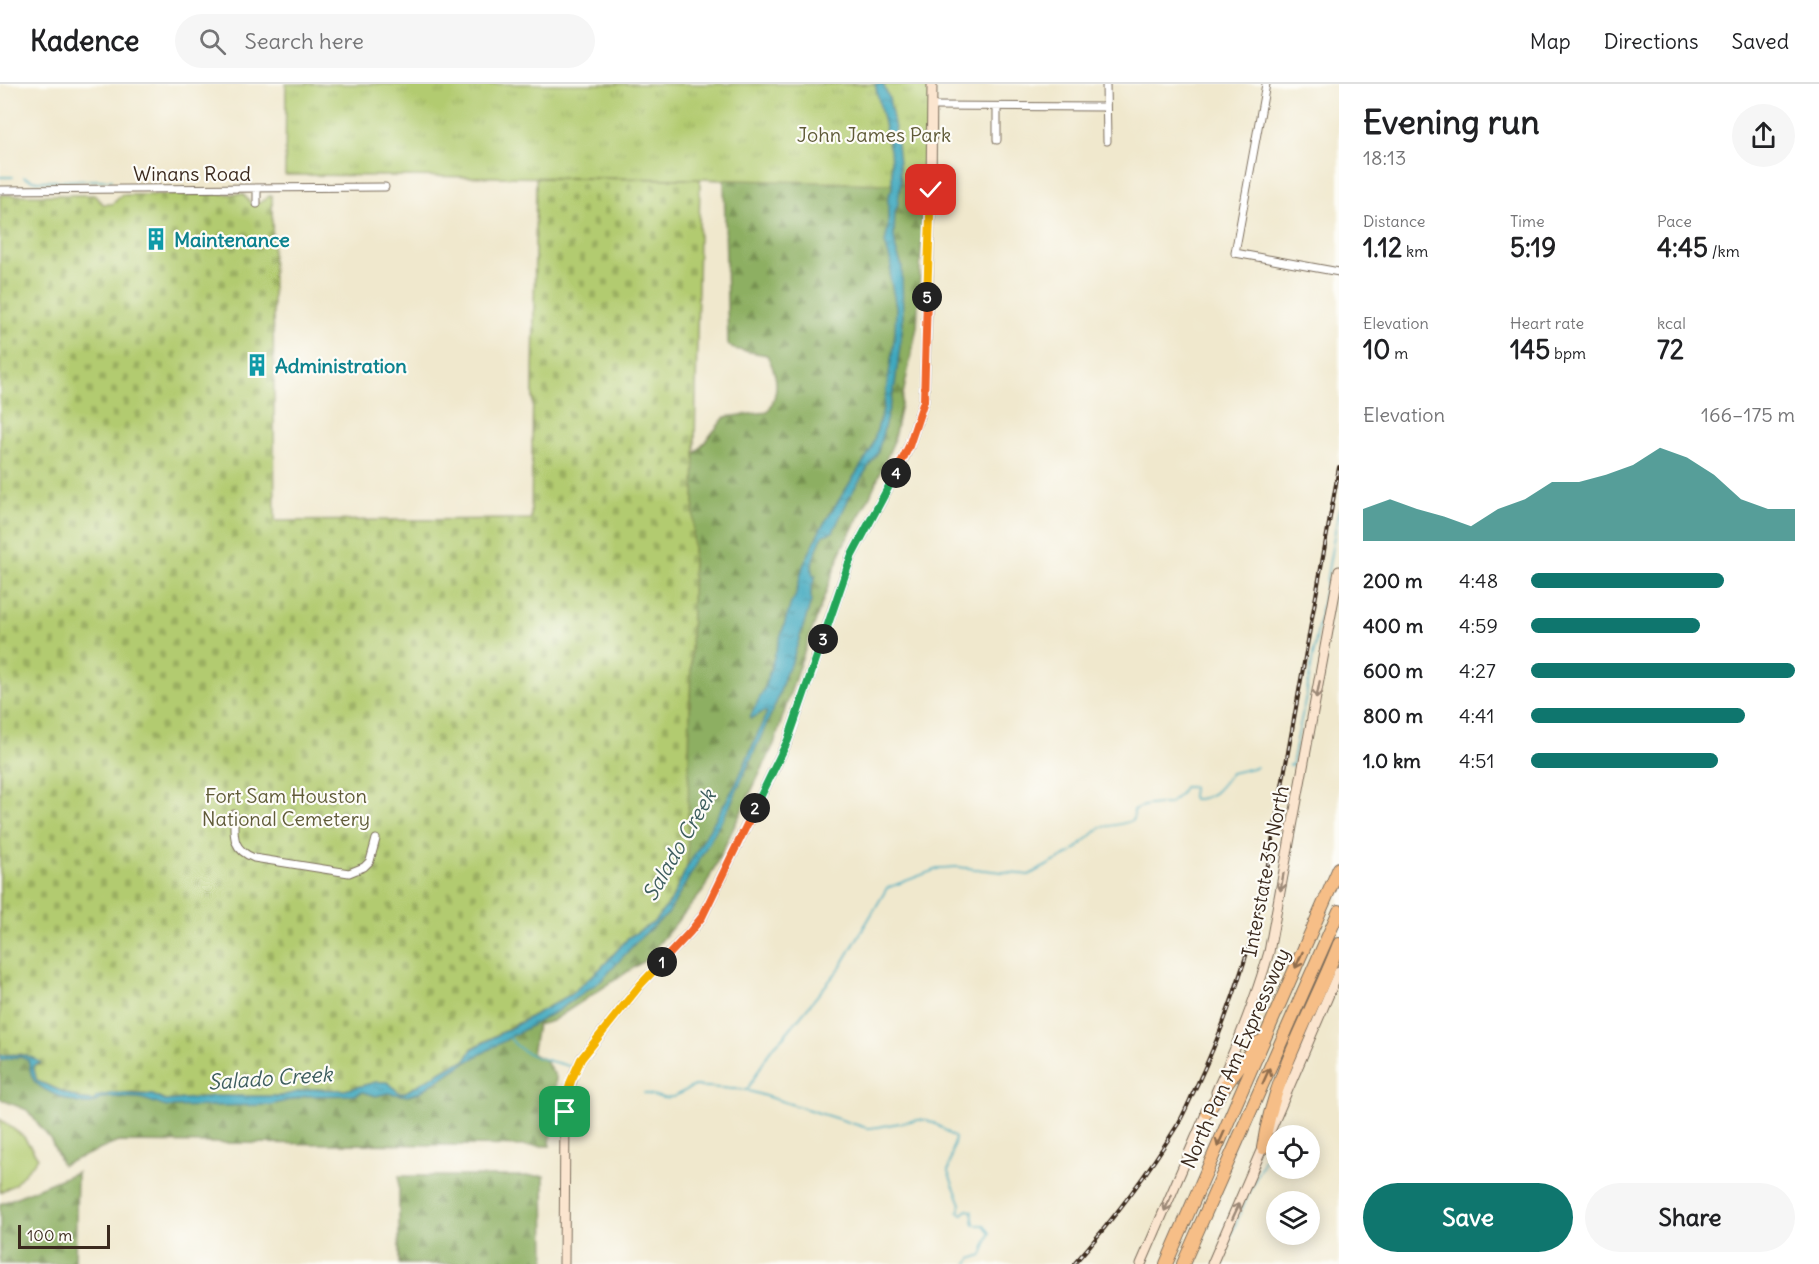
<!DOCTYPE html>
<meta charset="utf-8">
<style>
body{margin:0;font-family:Delius,sans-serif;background:#f6f6f6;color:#202124;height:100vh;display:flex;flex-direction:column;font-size:22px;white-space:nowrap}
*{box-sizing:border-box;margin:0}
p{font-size:20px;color:#757577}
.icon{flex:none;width:33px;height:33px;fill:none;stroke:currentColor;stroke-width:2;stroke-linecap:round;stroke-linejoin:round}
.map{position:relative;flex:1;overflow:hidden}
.sheet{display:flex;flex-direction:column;background:#fff;width:480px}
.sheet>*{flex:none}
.controls{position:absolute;left:1266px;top:1041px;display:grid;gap:12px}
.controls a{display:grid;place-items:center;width:54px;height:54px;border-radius:50%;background:#fff;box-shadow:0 3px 15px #0003;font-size:30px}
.scale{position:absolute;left:18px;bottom:15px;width:92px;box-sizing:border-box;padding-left:6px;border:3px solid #3b2a1e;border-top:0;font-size:16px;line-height:21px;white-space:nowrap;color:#3b2a1e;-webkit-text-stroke:4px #fdfcf7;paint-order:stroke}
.pin{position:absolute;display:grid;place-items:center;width:51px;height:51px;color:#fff;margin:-26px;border-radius:12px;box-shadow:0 3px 9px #0006}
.km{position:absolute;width:30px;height:30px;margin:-15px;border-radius:50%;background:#222;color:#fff;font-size:16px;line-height:30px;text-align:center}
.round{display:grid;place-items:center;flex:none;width:63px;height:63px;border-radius:32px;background:#f6f6f6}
.head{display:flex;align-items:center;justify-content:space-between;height:102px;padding:0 24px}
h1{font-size:33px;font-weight:800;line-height:45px}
.figures{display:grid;grid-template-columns:repeat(3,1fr);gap:9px;height:102px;padding:6px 24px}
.figures div{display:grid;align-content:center}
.figures b{font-size:26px;font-weight:800}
.figures small{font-size:16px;font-weight:400}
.figures p{font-size:16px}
.chart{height:168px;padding:12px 24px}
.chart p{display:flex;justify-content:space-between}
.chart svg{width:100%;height:108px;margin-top:6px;fill:#0f766e;opacity:.7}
.button{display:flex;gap:12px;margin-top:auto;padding:12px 24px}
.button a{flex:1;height:69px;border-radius:36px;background:#0f766e;color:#fff;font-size:24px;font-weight:800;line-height:69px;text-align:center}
.button a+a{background:#f6f6f6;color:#202124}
ul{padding:0 24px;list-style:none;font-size:20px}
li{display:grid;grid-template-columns:96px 72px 1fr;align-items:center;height:45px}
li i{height:15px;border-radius:8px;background:#0f766e}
header{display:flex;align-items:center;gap:36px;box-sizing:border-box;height:84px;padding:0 30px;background:#fff;border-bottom:2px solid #e0e0e0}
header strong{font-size:28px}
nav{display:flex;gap:33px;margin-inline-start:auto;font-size:21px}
.search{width:420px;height:54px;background:#f6f6f6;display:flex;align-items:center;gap:15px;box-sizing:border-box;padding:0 21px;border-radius:33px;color:#757577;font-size:22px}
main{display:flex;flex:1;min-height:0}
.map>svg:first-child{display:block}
.grass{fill:#b2cb70;stroke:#767a47;stroke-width:1.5}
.forest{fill:url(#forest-firs);stroke:#646c40;stroke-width:1.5}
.cemetery{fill:url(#cemetery-stones);stroke:#767a47;stroke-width:1.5}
.park{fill:url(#park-tufts);stroke:#767a47;stroke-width:1.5}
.water{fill:url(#water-ripples);stroke:#3d6a6e;stroke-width:1.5}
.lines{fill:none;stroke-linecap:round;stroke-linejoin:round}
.stream{stroke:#3fa9bf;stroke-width:1.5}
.street-casing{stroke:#7a6c5b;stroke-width:9}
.secondary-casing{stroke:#7a6c5b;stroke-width:11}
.highway-casing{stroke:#7a6c5b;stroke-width:14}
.street{stroke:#fff;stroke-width:7}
.secondary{stroke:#fbe5cf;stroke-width:9}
.highway{stroke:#f6be87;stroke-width:12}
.rail-casing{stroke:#3b2a1e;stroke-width:4}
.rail{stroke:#fdfcf7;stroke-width:1.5;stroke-dasharray:4.5;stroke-linecap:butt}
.oneway{stroke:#9b8876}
.oneway2{stroke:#8f6d4d}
.split-1-casing{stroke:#fff;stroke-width:12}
.split-2-casing{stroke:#fff;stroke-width:12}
.split-3-casing{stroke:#fff;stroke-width:12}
.split-4-casing{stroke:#fff;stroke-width:12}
.split-5-casing{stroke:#fff;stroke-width:12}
.split-6-casing{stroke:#fff;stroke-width:12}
.split-1{stroke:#f5b400;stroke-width:8}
.split-2{stroke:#f0652b;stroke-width:8}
.split-3{stroke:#22a559;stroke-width:8}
.split-4{stroke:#22a559;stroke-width:8}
.split-5{stroke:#f0652b;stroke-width:8}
.split-6{stroke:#f5b400;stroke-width:8}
.labels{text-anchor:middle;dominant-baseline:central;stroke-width:4.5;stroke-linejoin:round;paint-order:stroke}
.park-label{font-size:20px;fill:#5f5a37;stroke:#fdfcf7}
.street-label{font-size:20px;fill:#3b2a1e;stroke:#fdfcf7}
.culture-label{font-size:20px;font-weight:bold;fill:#0d838f;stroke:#fdfcf7;text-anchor:start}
.water-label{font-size:21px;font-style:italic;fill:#3d5d5e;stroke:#fdfcf7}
</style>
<header>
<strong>Kadence</strong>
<div class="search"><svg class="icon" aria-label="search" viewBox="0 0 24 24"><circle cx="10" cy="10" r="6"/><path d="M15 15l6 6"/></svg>Search here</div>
<nav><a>Map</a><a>Directions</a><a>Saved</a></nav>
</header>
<main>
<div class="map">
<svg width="1339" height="1180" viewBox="0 0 1339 1180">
<defs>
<pattern id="forest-firs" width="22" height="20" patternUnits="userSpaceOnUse" patternTransform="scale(1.5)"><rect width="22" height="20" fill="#8daf62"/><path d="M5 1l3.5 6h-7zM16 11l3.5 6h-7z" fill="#748f50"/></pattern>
<pattern id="cemetery-stones" width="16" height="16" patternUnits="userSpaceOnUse" patternTransform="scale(1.5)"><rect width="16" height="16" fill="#b2cb70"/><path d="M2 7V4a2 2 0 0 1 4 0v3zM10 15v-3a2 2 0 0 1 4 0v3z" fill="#9aae61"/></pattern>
<pattern id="park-tufts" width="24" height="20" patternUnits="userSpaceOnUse" patternTransform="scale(1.5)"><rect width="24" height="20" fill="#b2cb70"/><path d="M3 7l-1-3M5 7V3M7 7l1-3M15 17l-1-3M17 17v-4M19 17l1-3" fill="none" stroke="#9aae61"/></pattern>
<pattern id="water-ripples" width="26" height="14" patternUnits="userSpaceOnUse" patternTransform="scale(1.5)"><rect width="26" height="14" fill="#3fa9bf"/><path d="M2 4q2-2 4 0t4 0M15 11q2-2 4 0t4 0" fill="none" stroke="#368a9b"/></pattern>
</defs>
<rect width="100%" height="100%" fill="#fdfcf7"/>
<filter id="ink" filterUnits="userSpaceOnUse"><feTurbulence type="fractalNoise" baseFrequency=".0167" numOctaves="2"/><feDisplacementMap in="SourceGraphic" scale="12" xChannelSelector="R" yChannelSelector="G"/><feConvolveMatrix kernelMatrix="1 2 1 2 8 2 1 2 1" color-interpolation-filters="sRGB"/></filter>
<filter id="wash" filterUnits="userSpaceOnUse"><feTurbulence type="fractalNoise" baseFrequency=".008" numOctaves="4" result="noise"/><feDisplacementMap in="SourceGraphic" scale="24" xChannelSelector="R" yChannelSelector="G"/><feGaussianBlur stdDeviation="1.35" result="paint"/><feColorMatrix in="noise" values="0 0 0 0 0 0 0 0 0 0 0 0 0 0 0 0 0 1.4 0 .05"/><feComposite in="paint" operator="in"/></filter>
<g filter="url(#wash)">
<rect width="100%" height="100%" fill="#f0e8cd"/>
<path class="grass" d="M0 1035 24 1053 38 1074 14 1101 0 1108Z"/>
<path class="forest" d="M928 44 917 243 893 359 870 412 842 464 798 585 774 660 703 807 644 877 552 937 537 941 532 970 545 976 556 993 550 1062 118 1058 62 1081 51 1056 27 1026 0 1015V513L633 447 725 333 768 328C780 306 778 292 767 271L734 265 728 260 724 96 700 95Z
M77 1088 75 1180H0V1120Z
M399 1092H544L545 1180H399Z"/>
<path class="cemetery" d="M536 94 700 95 687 783 671 817 653 839 629 853 602 883 570 911 472 964 465 977 454 980 404 1009H400L387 998H376L345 1006 311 1005 280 1012H214L165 1017 153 1011 133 1009H114L94 1017 83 1016 37 997 33 982 40 981 22 970 0 971V111H94L103 120H112L122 111 243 110 252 120C261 120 263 117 269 112H272L275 437 531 435Z"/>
<path class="park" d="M286 0H929L932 22 926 101 700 95 285 91Z"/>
<path class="water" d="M875 0H883L889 14 896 50 901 98 898 120 895 128 894 151 896 166 902 182 903 239 895 301 878 368 851 410 833 448 823 451C818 464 809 478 813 492L816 491 811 505V518L791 581 786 588 777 617 730 722 668 830 639 855 602 896 557 927 460 982 420 1008 407 1012 388 1009 376 1012 363 1008 355 1011 306 1012 271 1021 167 1023C156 1021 147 1014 136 1014 126 1014 113 1012 103 1014 98 1015 96 1019 91 1020 78 1022 44 1008 35 998 30 992 30 983 28 976L20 973 0 976V971C16 970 29 969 41 979L33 982 37 997 82 1016 94 1017 96 1013 114 1009 153 1011 165 1017 214 1012H280L311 1005 345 1006 376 998H387L400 1009H404L454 980 465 977 472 965 570 911 602 883 629 853 653 839 671 817 687 783 736 700 767 628H763L751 635 750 633 764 605 791 519 795 513 803 482 821 444 871 366 883 325 889 290 895 249 896 223 890 193 891 179 885 159 888 143V113L892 104V91L890 66Z"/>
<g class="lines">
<path class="stream" d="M0 93H13
M24 93 37 97 112 96
M1289 681H1292L1307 606 1339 424
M510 954C523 974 550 976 572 983
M749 1007 867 1044C883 1044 914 1034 926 1036 936 1038 946 1047 955 1054L948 1088 961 1120 958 1128 963 1130 967 1126 972 1127 974 1141H984L990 1149 982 1171 971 1175 968 1180
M644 1009 663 1014 673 1013 694 1002 747 1006 771 965 784 952 840 884 887 804 940 784 958 783 1029 791 1071 769 1101 743C1105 743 1129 739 1132 736 1134 735 1134 729 1134 726 1145 720 1157 720 1169 720L1180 710 1184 703H1193L1192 713 1193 715C1213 715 1220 704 1231 689L1257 683
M1269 1063 1278 1042
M1218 1180 1264 1075"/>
</g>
</g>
<g filter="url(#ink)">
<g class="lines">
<g class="street-casing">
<path id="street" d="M1106 0 1107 57
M1266 0 1235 169 1339 188
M932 22 1106 23
M997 56V23
M0 106 385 103
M257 120V105
M234 730C234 751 231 765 254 774L349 789 364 783 370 777 376 755"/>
</g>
<g class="secondary-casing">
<path id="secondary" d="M1216 1008C1237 962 1255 917 1269 868L1339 487
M1271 1045 1339 887
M564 1180 565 1028C567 1009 572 992 581 975L641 900 690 848 702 833 788 656 851 473 900 382 909 362 924 317 931 106 932 0
M1141 1180 1209 1023
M1212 1180 1264 1060"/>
</g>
<g class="highway-casing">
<path id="highway" d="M1207 1028 1241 980 1259 958
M1263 1064C1273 992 1313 927 1339 860
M1166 1180 1339 784
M1183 1180 1339 827"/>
</g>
<use href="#street" class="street"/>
<use href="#secondary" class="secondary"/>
<use href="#highway" class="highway"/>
<g class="rail-casing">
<path id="rail" d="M1074 1180C1112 1137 1148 1089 1178 1040 1185 1028 1190 1015 1196 1003 1226 940 1247 876 1263 808L1339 383"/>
</g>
<use href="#rail" class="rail"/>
</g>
<defs><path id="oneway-shaft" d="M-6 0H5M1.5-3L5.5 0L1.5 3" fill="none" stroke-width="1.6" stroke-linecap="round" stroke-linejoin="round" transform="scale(1.5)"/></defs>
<g class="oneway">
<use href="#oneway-shaft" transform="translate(1318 606) rotate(101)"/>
<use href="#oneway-shaft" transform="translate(1282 798) rotate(100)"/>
<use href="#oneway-shaft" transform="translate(1168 1119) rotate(114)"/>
<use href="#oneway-shaft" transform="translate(1236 1127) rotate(-65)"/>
</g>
<g class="oneway2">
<use href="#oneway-shaft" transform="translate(1299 876) rotate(114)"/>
<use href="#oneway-shaft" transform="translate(1266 992) rotate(-66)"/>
<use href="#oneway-shaft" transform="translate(1221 1055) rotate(114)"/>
</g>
</g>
<g class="lines" filter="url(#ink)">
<g class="split-1-casing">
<path id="split-1" d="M565 1028 566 1014 571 997 581 975 641 900 662 878"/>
</g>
<g class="split-2-casing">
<path id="split-2" d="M662 878 690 848 702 833 755 724"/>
</g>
<g class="split-3-casing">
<path id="split-3" d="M755 724 788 656 823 555"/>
</g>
<g class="split-4-casing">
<path id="split-4" d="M823 555 851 473 896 389"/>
</g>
<g class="split-5-casing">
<path id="split-5" d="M896 389 909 362 924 317 927 213"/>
</g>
<g class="split-6-casing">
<path id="split-6" d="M927 213 931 106"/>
</g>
<use href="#split-1" class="split-1"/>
<use href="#split-2" class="split-2"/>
<use href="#split-3" class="split-3"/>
<use href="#split-4" class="split-4"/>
<use href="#split-5" class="split-5"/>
<use href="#split-6" class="split-6"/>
</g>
<defs>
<g id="building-bare" transform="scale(1.8)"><path d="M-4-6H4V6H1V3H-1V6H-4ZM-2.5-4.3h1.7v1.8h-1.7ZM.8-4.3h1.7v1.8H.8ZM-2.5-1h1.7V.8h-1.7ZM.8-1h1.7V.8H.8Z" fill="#0f9aa8" stroke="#fdfcf7" stroke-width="2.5" paint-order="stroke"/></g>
</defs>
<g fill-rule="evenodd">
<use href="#building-bare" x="156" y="155"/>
<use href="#building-bare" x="257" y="281"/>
</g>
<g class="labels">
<g class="park-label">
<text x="874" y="50">John James Park</text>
<text x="286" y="711">Fort Sam Houston<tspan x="286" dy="23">National Cemetery</tspan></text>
</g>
<g class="street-label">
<text x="192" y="89">Winans Road</text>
<text transform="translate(1265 787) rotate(-79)">Interstate 35 North</text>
<text transform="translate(1235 974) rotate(-66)">North Pan Am Expressway</text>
</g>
<g class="culture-label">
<text x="174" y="155">Maintenance</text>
<text x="275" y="281">Administration</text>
</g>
<g class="water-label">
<text transform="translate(679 761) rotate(-60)">Salado Creek</text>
<text transform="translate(270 994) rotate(-4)">Salado Creek</text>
</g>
</g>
</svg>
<div class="controls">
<a><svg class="icon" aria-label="locate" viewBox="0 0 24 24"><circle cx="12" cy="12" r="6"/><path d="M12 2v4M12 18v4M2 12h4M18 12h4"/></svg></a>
<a><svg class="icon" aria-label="layers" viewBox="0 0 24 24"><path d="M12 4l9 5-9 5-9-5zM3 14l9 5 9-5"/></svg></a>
</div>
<div class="scale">100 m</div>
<div class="pin" style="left:565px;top:1028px;background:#1e9e55"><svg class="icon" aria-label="arrive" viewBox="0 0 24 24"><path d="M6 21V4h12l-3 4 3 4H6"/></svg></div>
<div class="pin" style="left:931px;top:106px;background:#d93025"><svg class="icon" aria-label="check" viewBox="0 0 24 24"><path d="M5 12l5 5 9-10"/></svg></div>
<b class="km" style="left:662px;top:878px">1</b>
<b class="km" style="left:755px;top:724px">2</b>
<b class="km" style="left:823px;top:555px">3</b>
<b class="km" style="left:896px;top:389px">4</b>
<b class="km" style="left:927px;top:213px">5</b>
</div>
<section class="sheet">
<div class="head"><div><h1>Evening run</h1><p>18:13</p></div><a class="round"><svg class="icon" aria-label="share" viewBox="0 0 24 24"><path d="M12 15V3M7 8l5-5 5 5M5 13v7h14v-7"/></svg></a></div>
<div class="figures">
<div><p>Distance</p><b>1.12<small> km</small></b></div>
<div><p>Time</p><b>5:19</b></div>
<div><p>Pace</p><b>4:45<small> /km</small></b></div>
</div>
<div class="figures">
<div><p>Elevation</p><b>10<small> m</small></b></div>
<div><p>Heart rate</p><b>145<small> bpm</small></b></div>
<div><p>kcal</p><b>72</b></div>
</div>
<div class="chart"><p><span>Elevation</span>166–175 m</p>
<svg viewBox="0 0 160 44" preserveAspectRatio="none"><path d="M0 44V31L10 27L20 31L30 34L40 38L50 31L60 27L70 20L80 20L90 17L100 13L110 6L120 10L130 17L140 27L150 31L160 31V44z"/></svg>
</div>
<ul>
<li><b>200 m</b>4:48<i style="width:73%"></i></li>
<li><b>400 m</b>4:59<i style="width:64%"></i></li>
<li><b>600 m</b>4:27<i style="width:100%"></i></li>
<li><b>800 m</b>4:41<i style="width:81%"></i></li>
<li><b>1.0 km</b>4:51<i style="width:71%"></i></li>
</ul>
<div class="button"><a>Save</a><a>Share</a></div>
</section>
</main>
